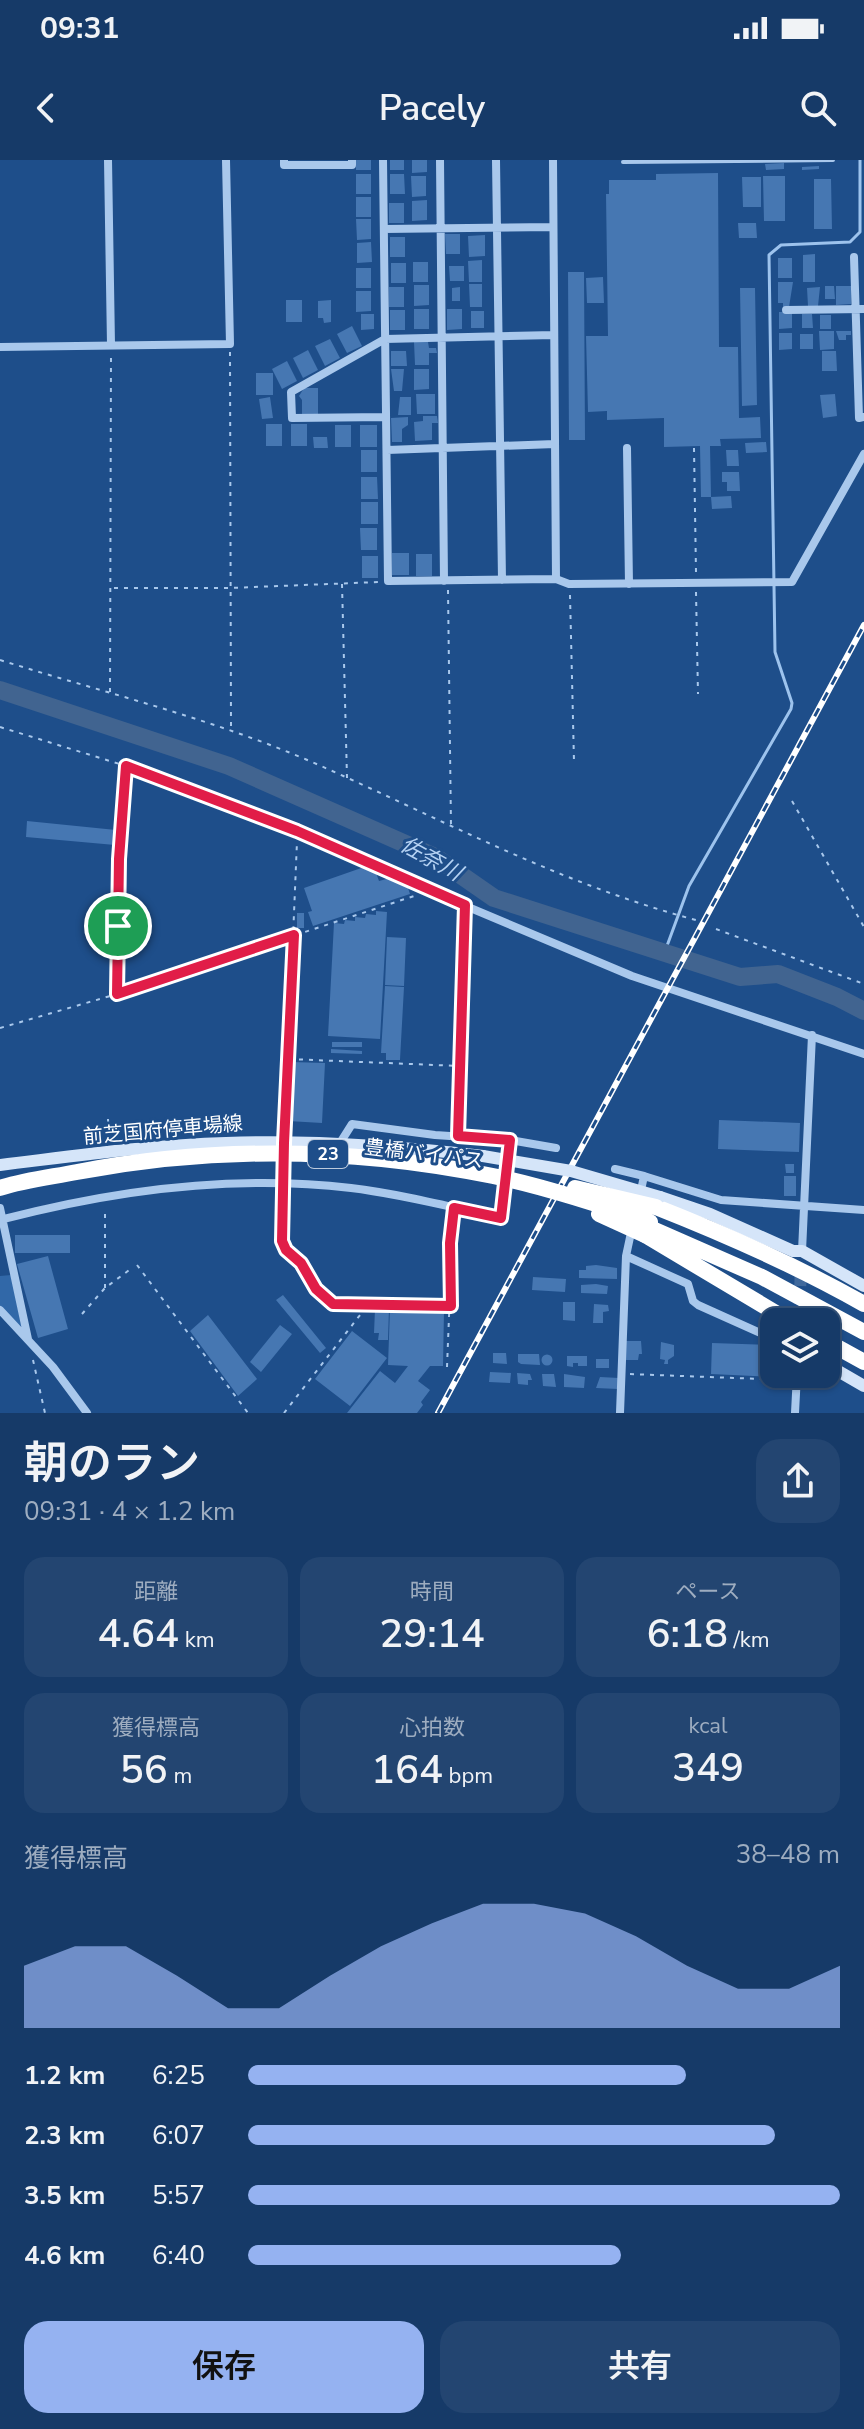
<!DOCTYPE html>
<html lang="ja">
<meta charset="utf-8">
<style>
body{margin:0;font-family:"Nunito Sans","Noto Sans JP",sans-serif;background:#234571;color:#f1f3f6;height:100vh;display:flex;flex-direction:column;font-size:30px;white-space:nowrap}
*{box-sizing:border-box;margin:0}
p{font-size:26px;color:#9eadc0}
.icon{flex:none;width:44px;height:44px;fill:none;stroke:currentColor;stroke-width:2;stroke-linecap:round;stroke-linejoin:round}
.map{position:relative;height:1253px;overflow:hidden}
.panel{display:flex;flex-direction:column;background:#163a68;flex:1}
.panel>*{flex:none}
.controls{position:absolute;left:760px;top:1148px;display:grid;gap:16px}
.controls a{display:grid;place-items:center;width:80px;height:80px;border-radius:16px;background:#163a68;box-shadow:0 2px 6px #0004,0 0 0 2px #35547c;font-size:40px}
.pin{position:absolute;display:grid;place-items:center;width:68px;height:68px;color:#fff;margin:-34px;border:4px solid #fff;border-radius:50%;box-shadow:0 2px 8px #0007}
.round{display:grid;place-items:center;flex:none;width:84px;height:84px;border-radius:24px;background:#234571}
.headline{display:flex;align-items:center;justify-content:space-between;height:136px;padding:0 24px}
h1{font-size:44px;font-weight:600;line-height:60px}
.figures{display:grid;grid-template-columns:repeat(3,1fr);gap:12px;height:136px;padding:8px 24px}
.figures div{display:grid;align-content:center;border-radius:20px;background:#234571;text-align:center}
.figures b{font-size:40px;font-weight:600}
.figures small{font-size:22px;font-weight:400}
.figures p{font-size:22px}
.chart{height:224px;padding:16px 24px}
.chart p{display:flex;justify-content:space-between}
.chart svg{width:100%;height:144px;margin-top:8px;fill:#95b2f1;opacity:.7}
.cta{display:flex;gap:16px;margin-top:auto;padding:16px 24px}
.cta a{flex:1;height:92px;border-radius:24px;background:#95b2f1;color:#111;font-size:32px;font-weight:600;line-height:92px;text-align:center}
.cta a+a{background:#234571;color:#f1f3f6}
ul{padding:0 24px;list-style:none;font-size:26px}
li{display:grid;grid-template-columns:128px 96px 1fr;align-items:center;height:60px}
li i{height:20px;border-radius:10px;background:#95b2f1}
.status{display:flex;justify-content:space-between;align-items:center;height:56px;padding:0 40px;background:#163a68;direction:ltr}
.status svg{height:22px;fill:currentColor}
header{display:flex;justify-content:space-between;align-items:center;height:104px;padding:0 24px;background:#163a68;font-size:36px;font-weight:600}
.map>svg:first-child{display:block}
.green{fill:#3168a8}
.lines{fill:none;stroke-linecap:round;stroke-linejoin:round}
.stream{stroke:#9dc3ed;stroke-width:3}
.river{stroke:#416490;stroke-width:18}
.building{fill:#4677b2}
.secondary-tunnel{stroke:#40699c;stroke-width:12;stroke-dasharray:12 6;stroke-linecap:butt}
.path{stroke:#a9c8ec;stroke-width:2;stroke-dasharray:4 6;stroke-linecap:butt}
.lane{stroke:#a9c8ec;stroke-width:4}
.street{stroke:#a9c8ec;stroke-width:8}
.secondary{stroke:#d5e5f9;stroke-width:12}
.highway{stroke:#fff;stroke-width:16}
.rail-casing{stroke:#fff;stroke-width:6}
.rail{stroke:#1e4e8a;stroke-width:3;stroke-dasharray:9;stroke-linecap:butt}
.secondary-bridge{stroke:#d5e5f9;stroke-width:12}
.highway-bridge{stroke:#fff;stroke-width:16}
.route-casing{stroke:#fff;stroke-width:16}
.route{stroke:#e11d48;stroke-width:10}
.labels{text-anchor:middle;dominant-baseline:central;stroke-width:6;stroke-linejoin:round;paint-order:stroke}
.shield{fill:#1e4e8a;stroke:#bccadc;stroke-width:2}
.shield-label{font-size:18px;font-weight:bold;fill:#fff}
.street-label{font-size:20px;fill:#fff;stroke:#1e4e8a}
.water-label{font-size:22px;font-style:italic;fill:#b5d2f3;stroke:#1e4e8a}
</style>
<div class="status"><b>09:31</b><svg viewBox="0 0 49 12"><path d="M0 12V9h3v3zM5 12V6h3v6zM10 12V3h3v9zM15 12V0h3v12zM26 1h20v11H26zM47 4h2v5h-2z"/></svg></div>
<header><svg class="icon" aria-label="back" viewBox="0 0 24 24"><path d="M15 5l-7 7 7 7"/></svg>Pacely<svg class="icon" aria-label="search" viewBox="0 0 24 24"><circle cx="10" cy="10" r="6"/><path d="M15 15l6 6"/></svg></header>
<div class="map">
<svg width="864" height="1253" viewBox="0 0 864 1253">
<rect width="100%" height="100%" fill="#1e4e8a"/>
<path class="green" d="M11 1115 22 1169 0 1146V1116Z"/>
<g class="lines">
<path class="stream" d="M664 794 689 726 791 549 792 543 775 492 769 95 781 85 850 82 860 72V0"/>
<path class="river" d="M0 530 229 606 435 697 494 738 740 817 778 814 837 837 864 851"/>
</g>
<path class="building" d="M356 0H371V10H356Z
M390 0H404V10H390Z
M412 0H427V12L412 13Z
M784 3V9L766 10 765 4Z
M819 6V9L802 10V7Z
M718 13 719 187H738L739 258 760 257 761 278 720 279 721 286H710L711 337H701L700 286 664 287V258L607 260V251L588 252 586 176H608L606 34H609V20H656V14Z
M356 14H371V34H356Z
M390 14H404L405 34H390Z
M411 16H426V36L412 37Z
M763 16H785V61H764Z
M742 17H761V47H743Z
M814 19H831L832 69H814Z
M356 37H371V57H356Z
M427 40V60L412 61V41Z
M389 43H404V63H389Z
M356 59H371V79L357 80Z
M738 63H756L757 78H739Z
M445 74H460V94H446Z
M485 75V96L469 97 468 76Z
M390 77H405V97H390Z
M371 82 372 102 357 103V83Z
M815 94V122H803V95Z
M778 98H792V118H778Z
M482 100V122H469L468 101Z
M413 102H428V122H413Z
M391 103H406V123H391Z
M449 106H464V121H450Z
M356 108H371V128H356Z
M568 112H584L585 280H569Z
M603 117 604 143H587L586 118Z
M778 122H793L789 147H783V143H778Z
M469 124H482V147H470Z
M414 125H429V145L414 146Z
M825 126H834L835 139H825Z
M836 126H851V144L836 145Z
M389 127H404V147H389Z
M460 127V141H452V128Z
M820 127 818 146H808L807 128Z
M740 128H755L757 245 742 246Z
M356 131H371V151L356 152Z
M286 140H302V162H286Z
M331 140V162L324 163 323 158H318V141Z
M414 149H429V169H414Z
M447 149H462V169L447 170Z
M390 150H405V170H390Z
M471 151H484V168H471Z
M779 152H792V168L779 169Z
M361 154H374V169L361 170Z
M802 154H812L813 168H802Z
M820 155H831V169H820Z
M352 166 362 186 347 193 337 174Z
M819 171H834V189L820 190Z
M836 171H851V175H846V180H839Z
M779 173H792V189L779 190Z
M800 174H813V189H800Z
M330 179 340 198 325 206 315 186Z
M414 182H428L429 188H436L437 193H429V205H415Z
M308 190 318 210 303 218 293 198Z
M391 191H406L407 206H391Z
M822 191H836L837 211H822Z
M287 201 297 221 282 229 272 209Z
M391 209H404L402 231H394Z
M414 209H429V229L414 230Z
M256 213H273V235H256Z
M304 228H318V254H302V240L299 236Z
M416 234H435V254H417Z
M835 234 837 256 823 258 820 235Z
M270 237 273 258 262 259 259 239Z
M400 237H411V255H398Z
M423 256H437L438 263H432V280L415 281 414 262 423 261Z
M408 257V265L402 269V282H392L391 258Z
M266 264H282V286H266Z
M291 264H307V286H291Z
M335 265H351V287H335Z
M360 265H377V287H360Z
M313 277H327L328 288H314Z
M766 282 767 292 746 293 745 283Z
M361 290H377V312H361Z
M726 290H738L739 306H727Z
M722 312H739L740 331H727V322H722Z
M361 317H377L378 339H361Z
M731 336 732 348 712 349 711 337Z
M361 342H378V364H361Z
M360 368H377V390H361Z
M392 393H409V415H392Z
M416 394H432V416H416Z
M362 396H378V418H362Z
M27 661 116 670 115 685 26 677Z
M367 706 375 710 379 721 390 718 407 725 410 734 313 766 308 752 312 751 304 728Z
M376 751 387 752 380 879 328 876 334 763 344 764 345 760 355 761V757L365 758 366 754 376 755Z
M297 753H304V768H297Z
M387 777 406 778 404 826 385 825Z
M385 826 404 827 400 900H386V893H381Z
M332 882H362V887H332Z
M331 889 362 891V894L331 893Z
M291 902 325 903 322 963 288 961Z
M719 960 800 963 799 992 718 989Z
M785 1004H794V1013H786Z
M784 1016H796V1036H784Z
M15 1075H70V1093H15Z
M48 1096 68 1169 38 1178 17 1104Z
M596 1105 617 1108V1119L579 1118V1110H586V1106Z
M533 1117 566 1119 565 1132 532 1130Z
M596 1124 608 1126 607 1134 581 1133V1125Z
M283 1135 326 1188 320 1193 276 1140Z
M563 1142H575V1161L563 1160Z
M594 1144 608 1145 609 1151 603 1152V1163H593Z
M390 1148 444 1150 443 1206H430L418 1221 430 1230 421 1242 423 1245 417 1253H347L380 1211 395 1223 408 1206 388 1205Z
M375 1149H389L388 1180H378L379 1173H374Z
M208 1155 257 1219 238 1236 190 1171Z
M280 1165 292 1174 261 1212 250 1202Z
M352 1171 387 1198 350 1246 315 1219Z
M626 1181H641L642 1194H639L638 1200H626Z
M661 1182 674 1185V1196L668 1200V1204H664L665 1200 660 1199Z
M712 1183 774 1185V1214H793V1218L711 1214Z
M493 1193H506L507 1204 493 1203Z
M518 1194H539L540 1205 521 1204 518 1202Z
M541.5 1200a5.5 5.5 0 1 1 11 0a5.5 5.5 0 1 1-11 0Z
M567 1196H587V1206H578V1203H573V1207L567 1206Z
M596 1199H609V1208H596Z
M490 1212 511 1213 510 1223 489 1222Z
M517 1213 530 1214 532 1220H528V1225L518 1224Z
M542 1214H554L556 1227 543 1226Z
M564 1214 585 1217 584 1228 564 1227Z
M600 1217 619 1218 618 1229 596 1228Z"/>
<g class="lines">
<path class="secondary-tunnel" d="M799 1162 801 1105"/>
<path class="path" d="M230 192 231 570
M694 288 696 413
M342 424 347 618
M114 428H229L379 422
M448 430 451 667
M696 432 698 534
M570 435 574 602
M0 500C102 532 206 557 305 599 434 655 559 724 696 760
M110 532 111 194
M0 567 126 606 290 668
M792 641 864 767
M716 769 864 824
M117 832 119 699 126 607
M0 868 117 834 414 736
M289 899 459 906
M108 959 109 981
M458 967 464 754
M285 970 297 681
M282 1033 281 1072 286 1090 301 1103 316 1129 333 1144 451 1146
M137 1105 248 1253
M105 1128V1049
M82 1154 105 1128 132 1108
M33 1200 45 1253
M447 1207 453 1057
M630 1214 788 1220
M284 1253 367 1146"/>
<path class="lane" d="M623 2 833 0"/>
<path class="street" d="M108 0 111 185
M284 0V5H352V0
M383 0 388 421 556 419 569 424 792 422 864 294
M440 0 444 421
M496 0 502 420
M553 0 556 419
M384 69 553 67
M854 97 859 258 864 257
M786 150 864 149
M0 187 230 184 226 0
M386 257 292 258 291 232 385 179 554 175
M627 288 629 424
M387 290 555 284
M297 671 430 731 632 816 864 894
M510 980 556 988
M615 1009 644 1016
M283 1024 284 993
M640 1035 644 1016 721 1040 864 1050
M0 1048 28 1179
M0 1060C114 1030 233 1014 351 1028 401 1034 451 1047 501 1058L510 980 435 975 352 964 340 983
M632 1068 626 1096 688 1124 693 1141 698 1145 774 1179
M802 1091 812 875
M0 1150 53 1207 87 1253
M620 1253 626 1096
M795 1253 797 1214"/>
<path class="secondary" d="M0 1005C75 996 151 985 226 983 312 980 398 986 483 996
M660 1037 710 1054 793 1091H802L864 1126
M826 1204 864 1226"/>
<path class="highway" d="M656 1047C727 1075 797 1106 864 1144
M648 1067 762 1117 864 1172
M645 1075 791 1162
M826 1181 864 1202"/>
<g class="rail-casing">
<path id="rail" d="M438 1253 864 465"/>
</g>
<use href="#rail" class="rail"/>
<path class="secondary-bridge" d="M483 996 571 1011 660 1037"/>
<path class="highway-bridge" d="M0 1028C25 1020 52 1017 77 1012 214 986 356 988 493 1016 546 1027 598 1044 650 1062
M575 1028 656 1047
M599 1054 645 1075"/>
</g>
<g class="lines">
<g class="route-casing">
<path id="route" d="M126 606 297 671 465 745 458 976 510 980 501 1058 454 1048 450 1083 451 1146 333 1144 316 1129 301 1103 286 1090 282 1081 284 983 294 775 117 834 119 699Z"/>
</g>
<use href="#route" class="route"/>
</g>
<g class="labels">
<rect class="shield" x="308" y="980" width="40" height="28" rx="6"/>
<g class="shield-label">
<text x="328" y="994">23</text>
</g>
<g class="street-label">
<text transform="translate(163 970) rotate(-5)">前芝国府停車場線</text>
<text transform="translate(424 994) rotate(7)">豊橋バイパス</text>
</g>
<g class="water-label">
<text transform="translate(431 699) rotate(29)">佐奈川</text>
</g>
</g>
</svg>
<div class="controls">
<a><svg class="icon" aria-label="layers" viewBox="0 0 24 24"><path d="M12 4l9 5-9 5-9-5zM3 14l9 5 9-5"/></svg></a>
</div>
<div class="pin" style="left:118px;top:766px;background:#1e9e55"><svg class="icon" aria-label="arrive" viewBox="0 0 24 24"><path d="M6 21V4h12l-3 4 3 4H6"/></svg></div>
</div>
<section class="panel">
<div class="headline"><div><h1>朝のラン</h1><p>09:31 · 4 × 1.2 km</p></div><a class="round"><svg class="icon" aria-label="share" viewBox="0 0 24 24"><path d="M12 15V3M7 8l5-5 5 5M5 13v7h14v-7"/></svg></a></div>
<div class="figures">
<div><p>距離</p><b>4.64<small> km</small></b></div>
<div><p>時間</p><b>29:14</b></div>
<div><p>ペース</p><b>6:18<small> /km</small></b></div>
</div>
<div class="figures">
<div><p>獲得標高</p><b>56<small> m</small></b></div>
<div><p>心拍数</p><b>164<small> bpm</small></b></div>
<div><p>kcal</p><b>349</b></div>
</div>
<div class="chart"><p><span>獲得標高</span>38–48 m</p>
<svg viewBox="0 0 160 44" preserveAspectRatio="none"><path d="M0 44V25L10 19L20 19L30 28L40 38L50 38L60 28L70 19L80 12L90 6L100 6L110 9L120 16L130 25L140 32L150 32L160 25V44z"/></svg>
</div>
<ul>
<li><b>1.2 km</b>6:25<i style="width:74%"></i></li>
<li><b>2.3 km</b>6:07<i style="width:89%"></i></li>
<li><b>3.5 km</b>5:57<i style="width:100%"></i></li>
<li><b>4.6 km</b>6:40<i style="width:63%"></i></li>
</ul>
<div class="cta"><a>保存</a><a>共有</a></div>
</section>
